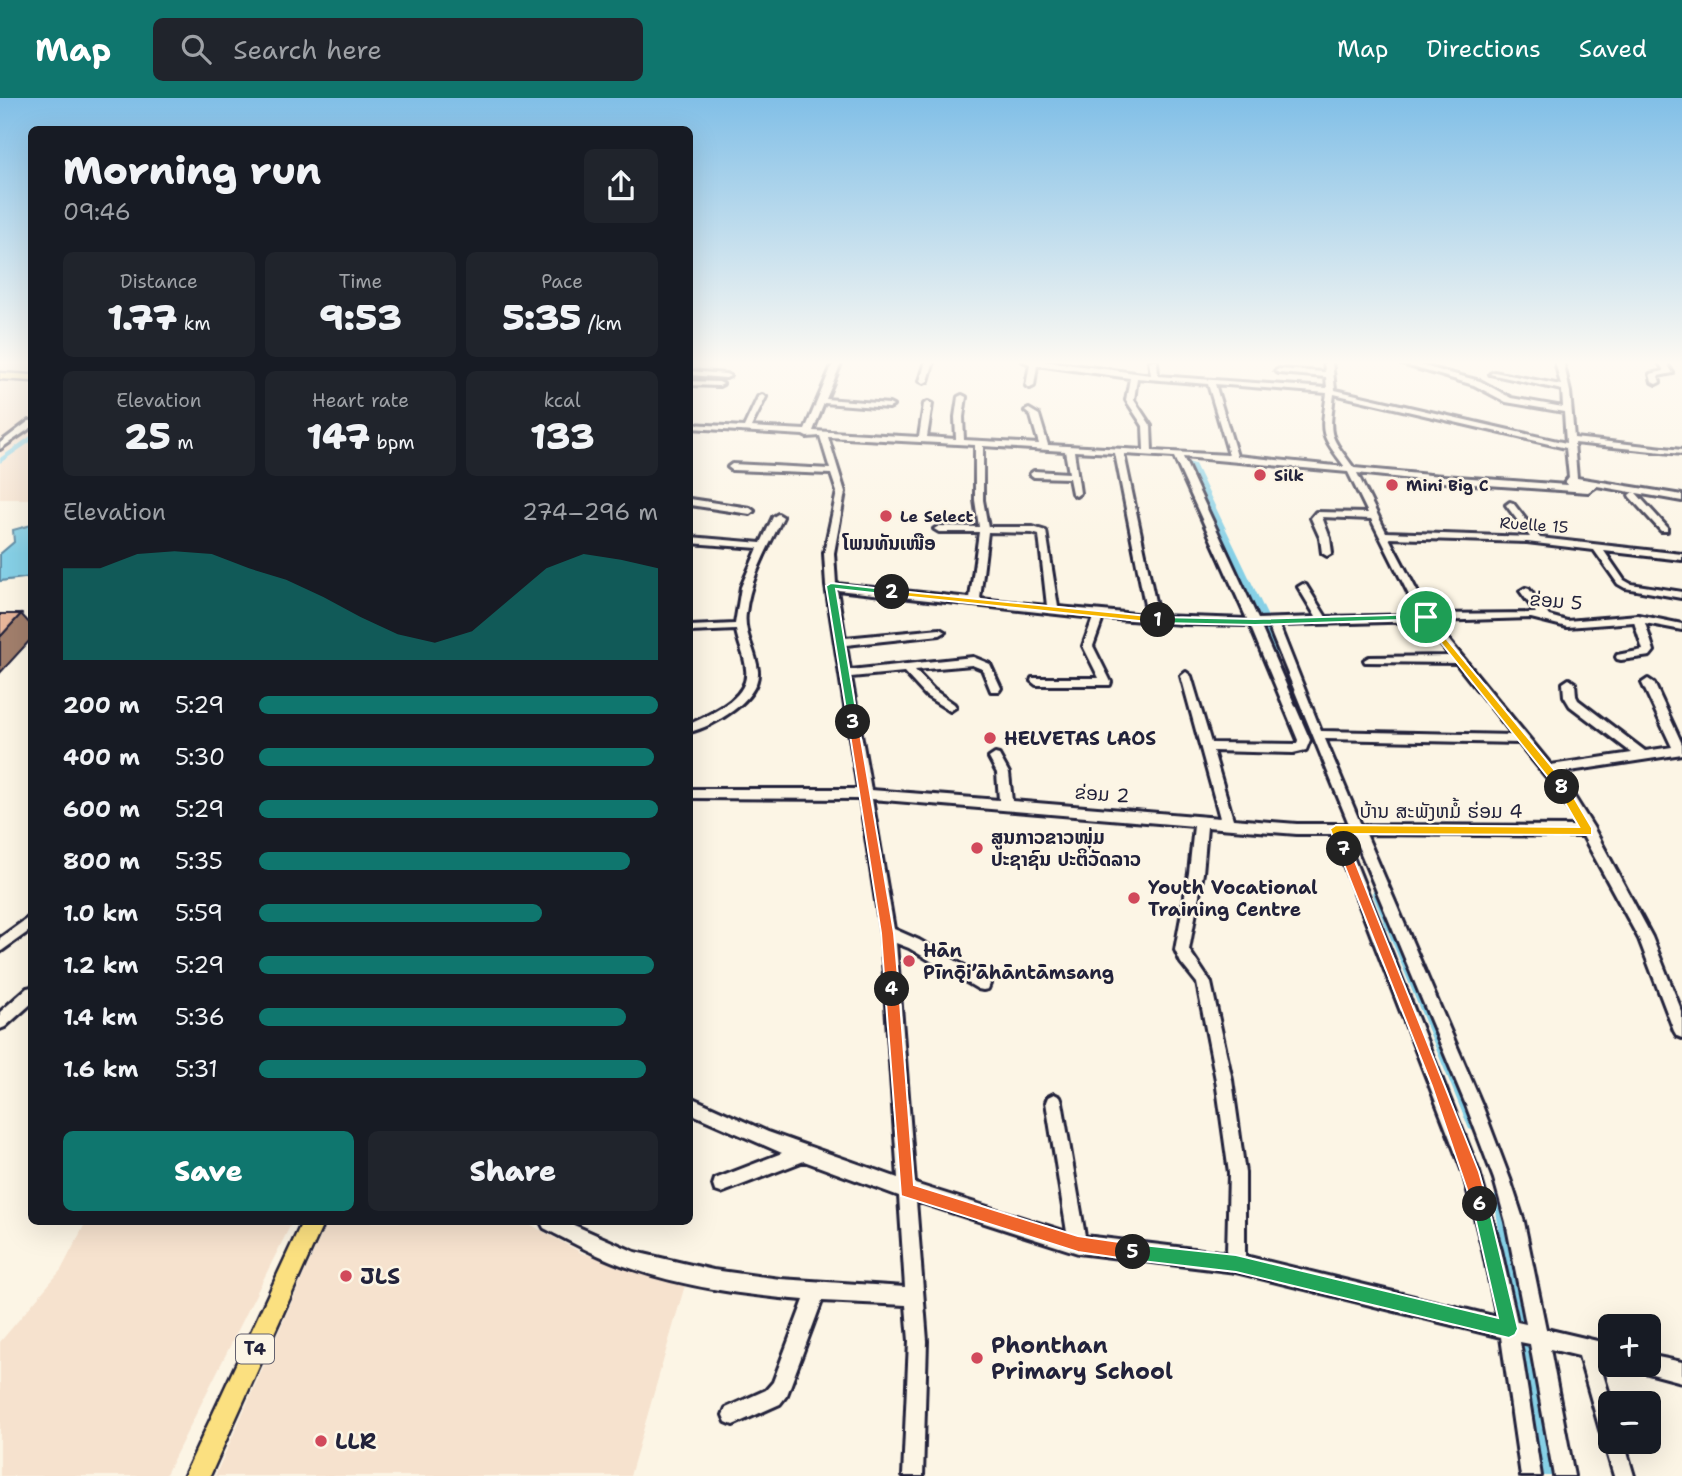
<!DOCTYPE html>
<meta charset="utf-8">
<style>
body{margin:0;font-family:"Shantell Sans","Noto Sans Lao",sans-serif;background:#20242c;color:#f1f3f6;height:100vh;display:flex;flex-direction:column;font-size:26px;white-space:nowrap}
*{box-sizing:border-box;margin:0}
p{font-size:23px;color:#9ea1a6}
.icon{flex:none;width:38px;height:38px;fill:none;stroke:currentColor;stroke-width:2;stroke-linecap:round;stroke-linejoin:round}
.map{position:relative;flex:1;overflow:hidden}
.sheet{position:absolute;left:28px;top:28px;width:665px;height:1099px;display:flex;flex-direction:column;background:#171b24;border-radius:10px;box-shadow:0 7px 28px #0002}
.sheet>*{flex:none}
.controls{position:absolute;left:1598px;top:1216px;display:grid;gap:14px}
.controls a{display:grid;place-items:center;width:63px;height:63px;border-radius:10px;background:#171b24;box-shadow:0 7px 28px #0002;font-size:35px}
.pin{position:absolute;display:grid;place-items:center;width:60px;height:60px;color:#fff;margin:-30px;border:4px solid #fff;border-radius:50%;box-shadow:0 2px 7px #0007}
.km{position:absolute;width:35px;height:35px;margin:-18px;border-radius:50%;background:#222;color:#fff;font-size:19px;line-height:35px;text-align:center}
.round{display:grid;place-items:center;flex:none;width:74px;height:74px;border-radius:10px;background:#20242c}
.overview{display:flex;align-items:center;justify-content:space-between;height:119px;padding:0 35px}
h1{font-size:38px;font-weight:800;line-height:52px}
.stats{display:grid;grid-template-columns:repeat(3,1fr);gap:10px;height:119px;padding:7px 35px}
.stats div{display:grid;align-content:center;border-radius:10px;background:#20242c;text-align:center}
.stats b{font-size:35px;font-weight:800}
.stats small{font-size:19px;font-weight:400}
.stats p{font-size:19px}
.chart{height:196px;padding:14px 35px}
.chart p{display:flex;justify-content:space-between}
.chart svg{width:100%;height:126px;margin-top:7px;fill:#0f766e;opacity:.7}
.action{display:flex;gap:14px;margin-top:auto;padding:14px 35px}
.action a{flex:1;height:80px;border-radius:10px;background:#0f766e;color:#fff;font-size:28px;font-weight:800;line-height:80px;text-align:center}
.action a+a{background:#20242c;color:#f1f3f6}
ul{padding:0 35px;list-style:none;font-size:23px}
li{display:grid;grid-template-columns:112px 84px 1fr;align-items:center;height:52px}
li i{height:18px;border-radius:9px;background:#0f766e}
header{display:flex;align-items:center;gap:42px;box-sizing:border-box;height:98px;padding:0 35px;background:#0f766e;color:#fff}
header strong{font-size:33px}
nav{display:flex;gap:38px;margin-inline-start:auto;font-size:24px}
.search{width:490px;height:63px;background:#20242c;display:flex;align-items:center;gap:18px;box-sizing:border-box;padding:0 24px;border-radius:10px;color:#9ea1a6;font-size:26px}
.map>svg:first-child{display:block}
.built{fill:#f6e2ce}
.water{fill:#86d0e6;stroke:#5e8aa2;stroke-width:2}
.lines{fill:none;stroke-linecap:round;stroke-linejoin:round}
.canal{fill:#86d0e6;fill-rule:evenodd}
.minor-casing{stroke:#22223b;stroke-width:6}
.major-casing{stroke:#22223b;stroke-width:5}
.minor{fill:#fcf5e5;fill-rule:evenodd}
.major{fill:#fbe080;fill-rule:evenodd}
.shaded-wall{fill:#a27f6c;stroke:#22223b;stroke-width:2}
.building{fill:#e8b69a;stroke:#22223b;stroke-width:2}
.split-1{fill:#22a559;stroke:#fff;stroke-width:2}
.split-2{fill:#f5b400;stroke:#fff;stroke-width:2}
.split-3{fill:#22a559;stroke:#fff;stroke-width:2}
.split-4{fill:#f0652b;stroke:#fff;stroke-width:2}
.split-5{fill:#f0652b;stroke:#fff;stroke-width:2}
.split-6{fill:#22a559;stroke:#fff;stroke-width:2}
.split-7{fill:#f0652b;stroke:#fff;stroke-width:2}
.split-8{fill:#f5b400;stroke:#fff;stroke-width:2}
.split-9{fill:#f5b400;stroke:#fff;stroke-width:2}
.poi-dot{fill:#d1495b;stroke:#fcf5e5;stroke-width:2.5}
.labels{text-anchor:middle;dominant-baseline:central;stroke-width:5;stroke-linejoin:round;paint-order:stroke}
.far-poi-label{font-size:16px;font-weight:bold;fill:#22223b;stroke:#fcf5e5;text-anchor:start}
.far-street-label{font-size:16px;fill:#22223b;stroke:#fcf5e5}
.shield{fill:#fcf5e5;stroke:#63616e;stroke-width:2}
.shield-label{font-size:18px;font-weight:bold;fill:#22223b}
.far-quarter-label{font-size:19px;font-weight:bold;fill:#22223b;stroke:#fcf5e5}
.street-label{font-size:19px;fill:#22223b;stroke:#fcf5e5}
.poi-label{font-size:19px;font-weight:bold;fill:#22223b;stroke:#fcf5e5;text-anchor:start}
.near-poi-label{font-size:23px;font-weight:bold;fill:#22223b;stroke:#fcf5e5;text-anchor:start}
</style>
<header>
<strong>Map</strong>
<div class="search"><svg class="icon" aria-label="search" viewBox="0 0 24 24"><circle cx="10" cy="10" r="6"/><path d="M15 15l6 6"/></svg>Search here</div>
<nav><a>Map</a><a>Directions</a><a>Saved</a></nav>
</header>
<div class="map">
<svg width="1682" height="1378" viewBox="0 0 1682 1378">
<rect width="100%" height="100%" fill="#fcf5e5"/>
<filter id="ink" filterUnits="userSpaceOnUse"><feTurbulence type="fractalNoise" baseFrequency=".0143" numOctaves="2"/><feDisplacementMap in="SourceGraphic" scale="14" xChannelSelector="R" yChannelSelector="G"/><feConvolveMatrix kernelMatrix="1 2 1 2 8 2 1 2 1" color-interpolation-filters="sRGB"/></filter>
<g filter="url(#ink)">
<path class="built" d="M0 263H31V401H0Z
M86 1124H292L165 1378H0V1244L61 1172Z
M327 1124H526L582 1155 685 1187 630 1378H215Z"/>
<path class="water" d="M31 427V479L0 483V456L14 444 13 432Z"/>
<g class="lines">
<path class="canal" d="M32 337V343L0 365V360Z
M1188 364 1195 366 1268 519 1267 521H1261L1260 519 1187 366Z
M1267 525 1271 528 1286 557 1284 559 1281 560 1276 557 1263 528Z
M1378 790 1382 792 1384 795 1481 1026 1479 1031 1474 1033 1469 1031 1372 795 1374 792Z
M1501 1093 1506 1095 1508 1100 1529 1221 1527 1227 1521 1229 1515 1227 1513 1221 1494 1100 1496 1095Z
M1526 1240 1532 1242 1534 1248 1559 1378H1541L1518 1248 1520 1242Z"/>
<g class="minor-casing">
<path id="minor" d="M834 263H842L826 301 889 306 893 308 889 310 824 305 813 333 919 339 924 306 928 304 932 306 927 339 956 341 955 319 958 299 962 297 966 299 963 319 964 342 1039 346 1031 318 1025 313 1029 311 1039 317 1048 347 1144 352 1143 328 1126 302 1130 280 1037 267 1034 288 1030 290 1026 288 1030 266 1023 263H1043L1151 277 1149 263H1157L1158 278 1327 290 1326 279 1279 275 1275 273 1279 271 1325 274 1324 263H1332L1335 292 1566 345 1564 314 1506 304 1474 287 1392 263H1404L1480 283 1511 300 1563 309 1562 292 1490 276 1494 274 1561 287 1555 263H1563L1570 294 1574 340 1682 352V356L1574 345 1577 380 1682 397V403L1597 388 1588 394 1430 383 1357 375 1386 434 1530 439 1506 407 1510 404 1513 405 1540 440 1682 456V462L1604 453 1624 482 1631 486 1682 494 1681 500 1625 490 1618 486 1594 452 1527 444 1389 440 1429 516 1536 515 1520 493 1525 490 1529 491 1549 518 1567 523 1638 517 1682 526V532L1645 525 1654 553 1650 558 1621 562 1617 561 1616 559 1617 557 1643 552 1634 524 1567 529 1531 520 1433 523 1551 667 1632 655 1570 608 1564 598 1563 585 1569 581 1575 585 1576 598 1578 602 1645 653 1672 649 1642 585 1648 581 1654 585 1682 646V656L1557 675 1570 692 1593 729 1652 839 1682 914V940L1677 938 1674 933 1639 841 1583 738 1366 736 1482 1007 1510 1081 1524 1124 1546 1231 1610 1246V1266L1599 1263 1612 1306H1610V1344H1624L1634 1378H1614L1604 1344 1606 1340 1603 1339 1600 1332 1579 1258 1550 1251 1574 1378H1554L1530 1246 1520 1244 1541 1378H1521L1501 1239 1236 1174 1078 1155 916 1103 927 1243 923 1378H903L909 1243 906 1207 822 1203 787 1297 780 1306 733 1327 726 1324 723 1317 726 1310 766 1292 773 1284 804 1202C747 1197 688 1190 633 1171 602 1161 573 1145 544 1130L541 1124H567L635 1154 713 1172 780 1181 905 1189 899 1098 804 1063 721 1095 715 1093 713 1087 715 1081 782 1055 690 1015V999L768 1034 898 1080 881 835 860 701 690 700V691H858L826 488 824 455 837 394 831 376 732 372 728 369 732 366 830 371 820 338 807 339 803 337 690 330V326L744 329 758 299 762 297 766 299 751 329 805 332ZM1137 280 1208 286 1229 357 1152 353 1151 328 1134 302ZM1215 286 1327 295C1321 337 1319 334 1345 369L1237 358ZM1334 296 1566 350 1569 379 1565 384 1567 387 1430 377 1354 370C1328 335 1329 340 1334 296ZM828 339 975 347V402L979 429 939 428 934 431 939 434H979L970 500 836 486 834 455 845 394ZM983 348 1065 353 1069 375 1034 373 1030 376 1034 379 1069 380 1072 395 1076 398 1080 395 1074 353 1115 355 1147 517 1058 509 1046 433 1033 429H988L983 402ZM1124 356 1174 359 1247 521 1158 518ZM1183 359 1348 374 1368 415 1316 414 1311 420 1320 440 1322 455 1327 458 1332 455 1330 440 1322 419 1371 421 1419 517 1326 519 1306 487 1303 486 1298 489 1316 519 1258 521ZM988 434 1032 435 1039 437 1047 508 980 501ZM837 492 1093 520 1083 548 1099 580H1032L1031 583 1036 587H1110L1111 584 1093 548 1103 520 1182 526 1250 527 1298 642 1297 646 1211 645 1191 578 1186 574 1181 578 1220 720 1012 703 1009 675 999 657 995 656 989 660 997 675 999 702 871 692 851 579 904 574 926 598 950 613 956 609 954 606 934 592 915 572 972 567 982 571 991 593H999L1001 590 990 566 973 559 850 572 846 547 940 537 945 534 940 531 845 540ZM1423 523 1450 558 1369 559 1364 562 1365 564 1456 565 1513 637 1321 633 1279 527ZM1260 527H1268L1349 726H1297L1233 721 1213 653 1293 655 1306 652 1310 642ZM1325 641 1519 645 1562 698 1578 728 1361 727ZM872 701 1194 728 1189 775 1175 852 1181 865 1197 885 1216 982 1229 1075 1227 1155 1085 1138 1062 1004 1060 999 1054 996 1048 999 1046 1004 1067 1134 915 1086 896 845 909 850 978 891 983 892 988 891 990 886 988 881 919 842 894 831ZM1207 729 1297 736H1332L1463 1074 1483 1152 1497 1219 1245 1158V1075L1232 982 1211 885 1189 852 1203 775ZM1344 736H1353L1466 1007 1494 1081 1506 1124 1526 1226 1517 1224 1501 1152 1479 1074Z
M926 263H934L928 283 924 285 920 283Z
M1658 263H1665L1673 275 1658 278 1660 284 1656 286 1652 284 1650 276 1664 273Z
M690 273 726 276 730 278 726 280 690 277Z
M690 283 719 284 723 286 719 288 690 287Z
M29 323H32V329L0 351V345Z
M1633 394 1636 395 1667 429V433H1661L1630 399 1629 397Z
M690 401 750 410 754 413 750 416 690 407Z
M778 416 783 419C768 450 750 480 746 515 743 536 756 552 758 573 760 602 714 628 690 634V626C712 615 750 600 746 571 745 557 738 545 736 532L690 534V528L735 526 741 489 758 450 690 445V439L761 445 773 419Z
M32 817V831L0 854V840Z
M32 889V905L5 929 0 931V914L27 890Z
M1648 1257 1682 1264V1284L1641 1273 1639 1267H1648Z"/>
</g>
<g class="major-casing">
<path id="major" d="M0 275 32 277V283L0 281Z
M302 1124H324L210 1378H184Z"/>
</g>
<use href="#minor" class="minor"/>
<use href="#major" class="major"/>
</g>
<path class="shaded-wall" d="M21 516 32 528V540L0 575V539Z"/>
<path class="building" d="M0 516H21L0 539Z"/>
</g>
<linearGradient id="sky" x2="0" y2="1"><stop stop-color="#81bfe7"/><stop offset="0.58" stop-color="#fefaf3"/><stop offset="1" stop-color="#fefaf3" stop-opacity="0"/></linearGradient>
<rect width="1682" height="456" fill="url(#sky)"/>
<path class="split-1" d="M1426 516 1430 519 1429 521 1255 527 1158 525 1154 522 1158 519 1255 521Z"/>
<path class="split-2" d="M888 492 1158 519 1163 522 1158 525 892 497 888 496Z"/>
<path class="split-3" d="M831 485 892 492 896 494 892 497 836 491 858 624 853 628 848 624 826 488Z"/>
<path class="split-4" d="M853 621 858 624 894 835 899 891 892 897 885 891 881 835 848 624Z"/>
<path class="split-5" d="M892 885 899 891 914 1087 1078 1138 1133 1146 1139 1148 1141 1154 1139 1160 1133 1162 1078 1154 901 1098 885 891Z"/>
<path class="split-6" d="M1480 1098 1486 1100 1488 1106 1518 1231 1515 1237 1509 1240 1236 1174 1133 1162 1127 1160 1125 1154 1127 1148 1133 1146 1236 1157 1498 1220 1472 1106 1474 1100Z"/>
<path class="split-7" d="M1344 746 1350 751 1479 1074 1488 1106 1486 1112 1480 1114 1474 1112 1432 988 1338 751Z"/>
<path class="split-8" d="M1562 685 1566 686 1592 730V737L1344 736 1350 751 1344 755 1339 754 1330 731 1336 727 1579 729 1556 689Z"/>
<path class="split-9" d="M1426 516 1566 686V692H1558L1422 521 1421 519Z"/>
<g class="poi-dot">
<circle cx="1260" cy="377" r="7"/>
<circle cx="1392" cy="387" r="7"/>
<circle cx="886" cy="418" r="7"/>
<circle cx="990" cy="640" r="7"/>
<circle cx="977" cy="750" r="7"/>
<circle cx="1134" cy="800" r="7"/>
<circle cx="909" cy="863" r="7"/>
<circle cx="346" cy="1178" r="7"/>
<circle cx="977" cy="1260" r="7"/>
<circle cx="321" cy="1343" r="7"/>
</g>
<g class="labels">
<g class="far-poi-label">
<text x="1274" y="377">Silk</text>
<text x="1406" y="387">Mini Big C</text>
<text x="900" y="418">Le Select</text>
</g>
<g class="far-street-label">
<text transform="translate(1534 427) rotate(4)">Ruelle 15</text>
</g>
<rect class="shield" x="236" y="1236.5" width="38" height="29" rx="5"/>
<g class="shield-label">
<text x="255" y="1251">T4</text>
</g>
<g class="far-quarter-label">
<text x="889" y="445">ໂພນທັນເໜືອ</text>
</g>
<g class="street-label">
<text transform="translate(1556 503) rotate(5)">ຂ່ອມ 5</text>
<text transform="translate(1102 696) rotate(4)">ຂ່ອມ 2</text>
<text x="1441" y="713">ບ້ານ ສະພັງຫມໍ້ ຮ່ອມ 4</text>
</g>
<g class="poi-label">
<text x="1004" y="640">HELVETAS LAOS</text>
<text x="991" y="739">ສູນກາວຂາວໜຸ່ມ<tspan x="991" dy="22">ປະຊາຊົນ ປະຕິວັດລາວ</tspan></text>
<text x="1148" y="789">Youth Vocational<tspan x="1148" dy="22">Training Centre</tspan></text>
<text x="923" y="852">Hān<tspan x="923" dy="22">Pīnǭi’āhāntāmsang</tspan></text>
</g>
<g class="near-poi-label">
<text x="360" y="1178">JLS</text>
<text x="991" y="1247">Phonthan<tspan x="991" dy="26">Primary School</tspan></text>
<text x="335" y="1343">LLR</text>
</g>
</g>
</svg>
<div class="controls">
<a>+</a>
<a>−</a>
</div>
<div class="pin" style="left:1426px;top:519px;background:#1e9e55"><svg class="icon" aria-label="arrive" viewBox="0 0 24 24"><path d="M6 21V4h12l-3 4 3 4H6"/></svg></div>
<b class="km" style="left:1158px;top:522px">1</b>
<b class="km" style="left:892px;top:494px">2</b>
<b class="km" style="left:853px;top:624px">3</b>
<b class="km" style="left:892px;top:891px">4</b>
<b class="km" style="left:1133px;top:1154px">5</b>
<b class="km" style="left:1480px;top:1106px">6</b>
<b class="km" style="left:1344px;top:751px">7</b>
<b class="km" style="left:1562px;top:689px">8</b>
<section class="sheet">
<div class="overview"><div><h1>Morning run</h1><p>09:46</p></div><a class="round"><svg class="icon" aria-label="share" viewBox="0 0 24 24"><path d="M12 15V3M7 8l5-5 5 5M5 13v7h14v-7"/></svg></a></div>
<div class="stats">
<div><p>Distance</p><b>1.77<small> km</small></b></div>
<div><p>Time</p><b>9:53</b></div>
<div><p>Pace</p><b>5:35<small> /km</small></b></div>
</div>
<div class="stats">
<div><p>Elevation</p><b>25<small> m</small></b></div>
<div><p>Heart rate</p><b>147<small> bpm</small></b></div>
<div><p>kcal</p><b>133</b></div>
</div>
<div class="chart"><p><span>Elevation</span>274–296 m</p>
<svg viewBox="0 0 160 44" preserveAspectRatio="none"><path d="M0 44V12L10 12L20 7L30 6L40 7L50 12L60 16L70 22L80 29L90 35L100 38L110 34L120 23L130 12L140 7L150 9L160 12V44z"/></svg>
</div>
<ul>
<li><b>200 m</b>5:29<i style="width:100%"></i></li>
<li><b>400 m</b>5:30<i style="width:99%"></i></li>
<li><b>600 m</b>5:29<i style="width:100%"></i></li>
<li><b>800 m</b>5:35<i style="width:93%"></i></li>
<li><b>1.0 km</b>5:59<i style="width:71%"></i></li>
<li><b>1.2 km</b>5:29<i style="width:99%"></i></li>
<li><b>1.4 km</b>5:36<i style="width:92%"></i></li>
<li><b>1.6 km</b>5:31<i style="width:97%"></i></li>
</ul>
<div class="action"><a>Save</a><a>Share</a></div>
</section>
</div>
